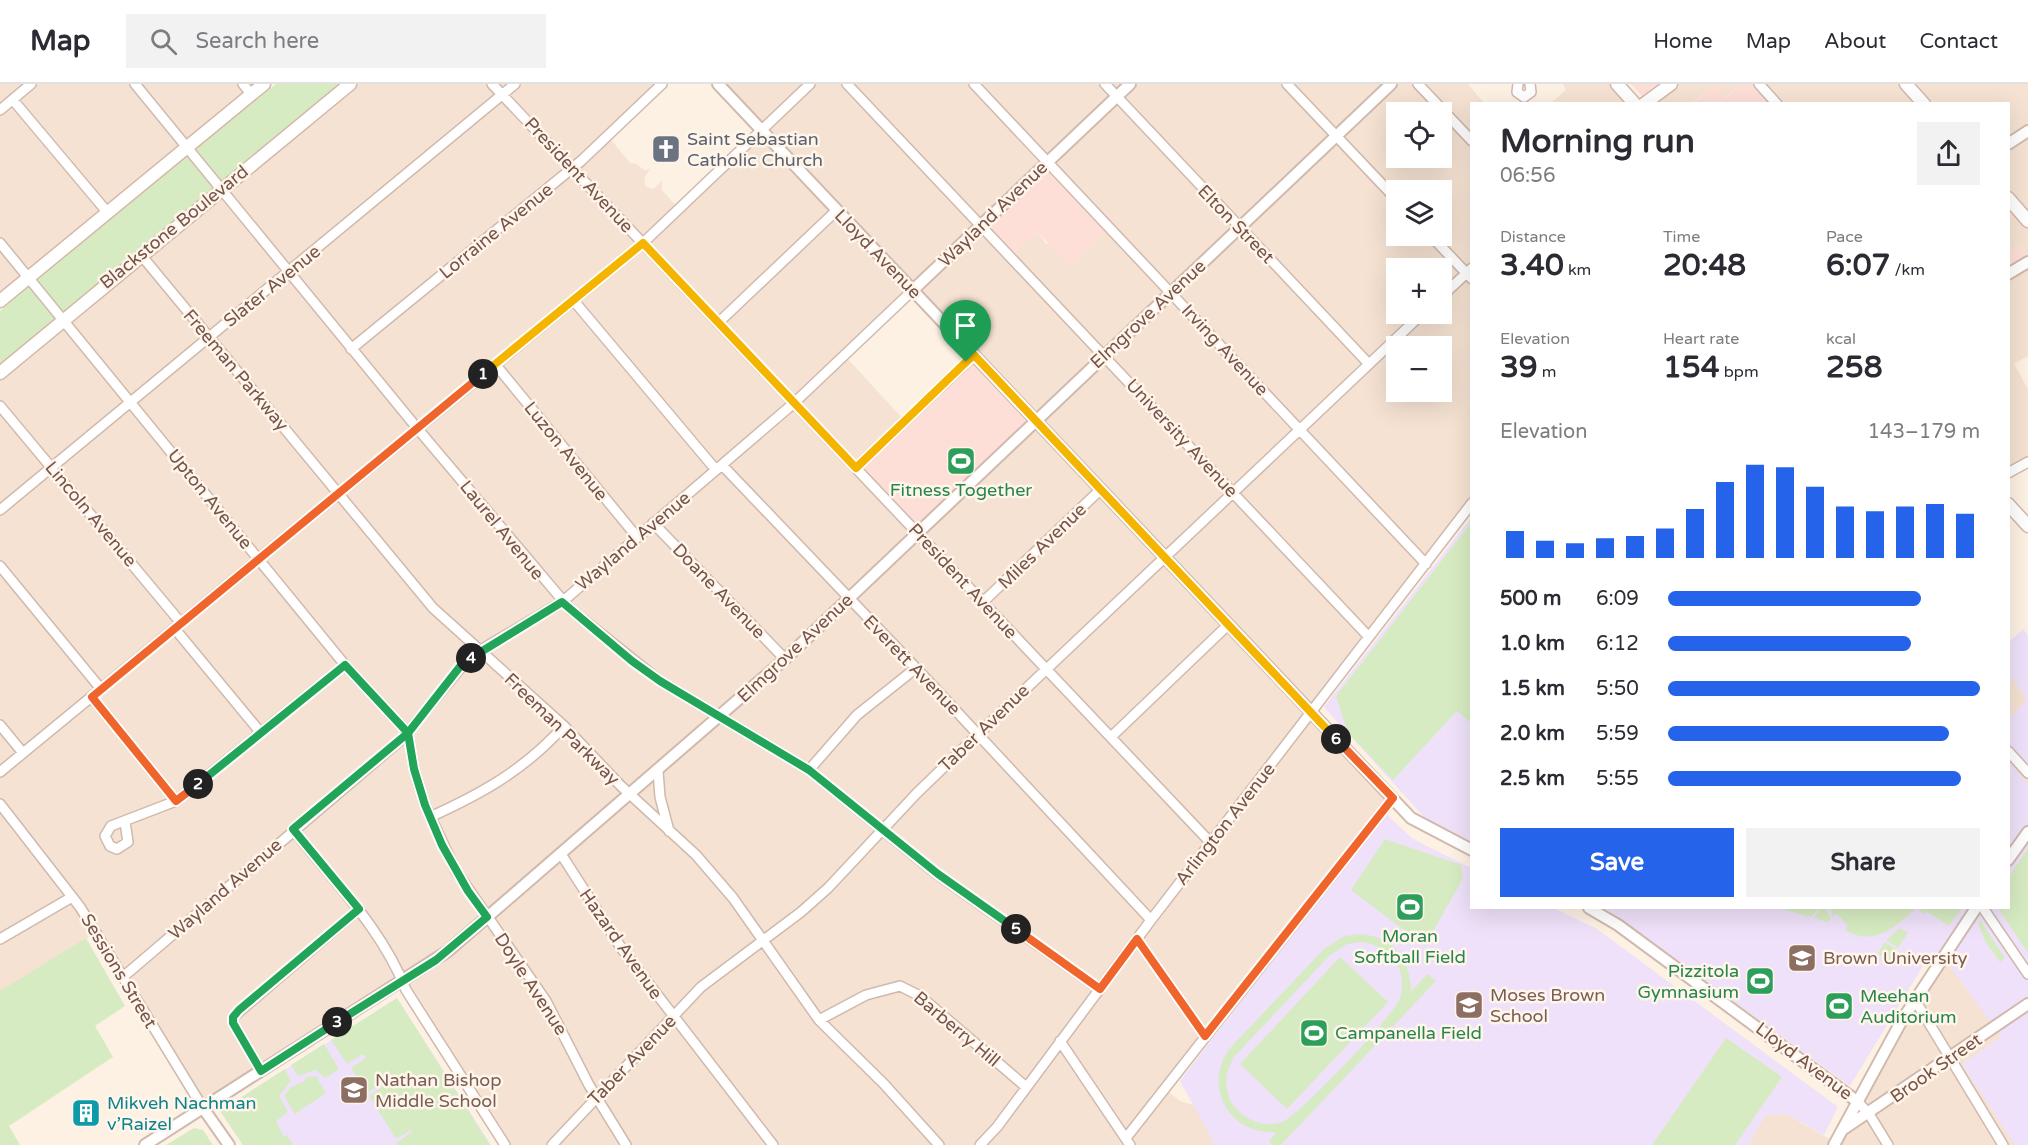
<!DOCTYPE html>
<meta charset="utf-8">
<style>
body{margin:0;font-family:"Varela Round",sans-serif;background:#f2f2f3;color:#2b2b33;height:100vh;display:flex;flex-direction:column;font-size:22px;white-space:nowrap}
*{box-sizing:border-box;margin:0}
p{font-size:20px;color:#7c7c81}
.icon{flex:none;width:33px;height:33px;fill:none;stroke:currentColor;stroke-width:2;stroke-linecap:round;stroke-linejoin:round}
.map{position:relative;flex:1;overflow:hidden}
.panel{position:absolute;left:1470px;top:18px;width:540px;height:807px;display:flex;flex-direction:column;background:#fff;border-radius:0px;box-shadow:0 6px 24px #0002}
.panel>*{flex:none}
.fabs{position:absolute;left:1386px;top:18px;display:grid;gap:12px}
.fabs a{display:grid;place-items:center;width:66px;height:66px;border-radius:0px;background:#fff;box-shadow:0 6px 24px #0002;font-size:30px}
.pin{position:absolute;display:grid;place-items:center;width:51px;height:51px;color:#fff;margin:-62px -26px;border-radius:50% 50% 50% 0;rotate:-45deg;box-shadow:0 0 6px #0007}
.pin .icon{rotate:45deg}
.km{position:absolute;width:30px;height:30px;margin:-15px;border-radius:50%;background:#222;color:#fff;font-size:16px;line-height:30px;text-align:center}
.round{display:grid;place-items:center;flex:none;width:63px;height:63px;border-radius:0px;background:#f2f2f3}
.headline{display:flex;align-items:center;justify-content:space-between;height:102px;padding:0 30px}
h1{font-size:33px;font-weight:800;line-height:45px}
.stats{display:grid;grid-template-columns:repeat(3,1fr);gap:9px;height:102px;padding:6px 30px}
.stats div{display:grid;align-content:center}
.stats b{font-size:30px;font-weight:800}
.stats small{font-size:16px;font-weight:400}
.stats p{font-size:16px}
.chart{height:168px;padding:12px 30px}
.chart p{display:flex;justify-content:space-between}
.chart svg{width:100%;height:108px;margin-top:6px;stroke:#2563eb;stroke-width:6}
.primary-button{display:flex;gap:12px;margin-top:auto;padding:12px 30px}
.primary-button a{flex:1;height:69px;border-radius:0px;background:#2563eb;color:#fff;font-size:24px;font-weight:800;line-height:69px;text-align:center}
.primary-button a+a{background:#f2f2f3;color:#2b2b33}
ul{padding:0 30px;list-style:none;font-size:20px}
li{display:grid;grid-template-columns:96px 72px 1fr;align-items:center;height:45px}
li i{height:15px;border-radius:8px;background:#2563eb}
header{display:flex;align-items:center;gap:36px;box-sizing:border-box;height:84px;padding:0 30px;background:#fff;border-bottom:2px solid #e1e1e2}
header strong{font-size:28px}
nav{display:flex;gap:33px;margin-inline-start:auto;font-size:21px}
.search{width:420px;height:54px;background:#f2f2f3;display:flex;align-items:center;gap:15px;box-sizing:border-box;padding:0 21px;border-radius:0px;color:#7c7c81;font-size:22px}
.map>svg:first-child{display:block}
.residential{fill:#f5e2d2;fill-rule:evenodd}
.commercial{fill:#fddfd8}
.education{fill:#eee1f9}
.green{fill:#d7ebc2;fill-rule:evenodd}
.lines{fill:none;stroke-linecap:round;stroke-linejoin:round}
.minor-casing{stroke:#d0b9ad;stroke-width:12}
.tertiary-casing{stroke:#d0b9ad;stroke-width:14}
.secondary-casing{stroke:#d4b8aa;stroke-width:15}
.minor{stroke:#fff;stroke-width:9}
.tertiary{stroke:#fff;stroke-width:10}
.secondary{stroke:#fff;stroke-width:12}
.split-1-casing{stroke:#fff;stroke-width:12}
.split-2-casing{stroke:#fff;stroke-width:12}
.split-3-casing{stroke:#fff;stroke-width:12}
.split-4-casing{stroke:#fff;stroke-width:12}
.split-5-casing{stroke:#fff;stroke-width:12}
.split-6-casing{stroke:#fff;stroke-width:12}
.split-7-casing{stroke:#fff;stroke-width:12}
.split-1{stroke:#f5b400;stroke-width:8}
.split-2{stroke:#f0652b;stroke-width:8}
.split-3{stroke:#22a559;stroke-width:8}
.split-4{stroke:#22a559;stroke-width:8}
.split-5{stroke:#22a559;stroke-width:8}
.split-6{stroke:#f0652b;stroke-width:8}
.split-7{stroke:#f5b400;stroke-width:8}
.labels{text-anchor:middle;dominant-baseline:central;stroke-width:5;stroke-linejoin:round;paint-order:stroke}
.worship-label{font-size:18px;fill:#5b616d;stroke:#fff5eb;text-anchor:start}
.street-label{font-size:18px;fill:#765449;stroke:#fff5eb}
.leisure-label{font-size:18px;fill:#27864d;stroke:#fff5eb}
.education-label{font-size:18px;fill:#785e54;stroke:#fff5eb;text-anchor:start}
.culture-label{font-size:18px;fill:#0d838f;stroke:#fff5eb;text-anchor:start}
</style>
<header>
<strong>Map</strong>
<div class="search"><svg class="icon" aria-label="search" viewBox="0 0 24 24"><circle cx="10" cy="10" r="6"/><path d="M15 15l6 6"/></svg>Search here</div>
<nav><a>Home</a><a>Map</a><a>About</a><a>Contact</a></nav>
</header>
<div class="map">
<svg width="2028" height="1061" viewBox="0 0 2028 1061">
<rect width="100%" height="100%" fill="#fdf1e4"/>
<path class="residential" d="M0 0H263L0 217Z
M347 0H660L608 52 630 79 637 80 644 86 650 85 644 94 646 103 653 105 662 97V106L677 123 762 45 721 0H1468L1484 19 1472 20 1471 422 1315 626 1393 713 1165 1005 1180 1017 1193 1021 1226 1061H505L407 896 206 1021 98 847 0 911V285ZM1396 28H1442V74H1396ZM1052 77 1110 137 1046 160 1039 149 1022 162ZM1396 106H1442V152H1396ZM1396 184H1442V230H1396ZM913 206 1035 336H904L845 272ZM1396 262H1442V308H1396Z
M1563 0H1621L1639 20H1550L1566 6Z
M1671 0H1739L1725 14 1710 5 1692 19 1644 20Z
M1765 0H2028V175L2020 161 2009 167 2008 20 1783 19Z
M2028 177V272L2014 280 2028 305V380L2008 391V189Z
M2008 581 2028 609V747L2008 753Z
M1976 824 2028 1061H1748L1765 1032 1786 1030 1835 1058Z"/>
<path class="commercial" d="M1631 0H1659L1642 12Z
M1739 0H1765L1783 19 1692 20 1710 5 1717 3 1726 14Z
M1052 77 1112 141 1070 183 1039 149 1013 170 987 145V136Z
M2020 161 2028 175 2009 189V167Z
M975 269 1036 333 918 446 859 386Z"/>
<path class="education" d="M1471 434V757L1425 734 1324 623Z
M2023 545 2028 551V689L2009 667 2008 636 2027 615 2009 591V558Z
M2009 678 2028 700V1061H2015L1962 980 2001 953 1949 881 1932 867 1850 1002 1605 824H2008Z
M1385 729 1413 755 1471 784 1472 824H1554L1597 845 1838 1023 1824 1051 1786 1030 1765 1032 1748 1061H1215L1180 997Z
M397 914 491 1061H243L220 1027Z"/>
<path class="green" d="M276 0H342L0 281V227L110 132Z
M1471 439V639L1457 627 1393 696 1348 649 1336 612Z
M1385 755 1461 781 1463 794 1425 862 1351 806Z
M2028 764V869L1998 824H2008L2009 793Z
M1791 824H1819L1811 833 1785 826Z
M1821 824H1826L1831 836 1827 838 1814 834Z
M1830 824H1916C1895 844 1873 863 1845 846L1848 842 1837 830 1833 833Z
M1923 824H1962L1949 842 1926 827 1924 830 1919 827Z
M1980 836 2005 874 2000 878 1986 859 1978 839Z
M1900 844 1908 849 1898 864 1886 856Z
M1360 850C1393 852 1411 876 1411 908L1427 890 1436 897 1281 1061H1272L1269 1057 1277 1048C1229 1052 1201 1001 1231 963L1324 865 1344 852ZM1360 858C1389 860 1411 887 1399 916 1392 933 1298 1033 1282 1038 1264 1044 1244 1036 1233 1021 1223 1005 1225 988 1234 973L1330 871 1347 860Z
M86 854 125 922 95 942 113 973 9 1042 20 1061H0V907Z
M1885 858 1897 866 1888 878 1878 869Z
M1340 873 1388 918 1287 1025 1240 980Z
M397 914 490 1061H491H398L396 1059 412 1048 411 1046 396 1055 369 1012 383 1002 381 1000 367 1009 351 984 366 974 363 970 347 980 331 956Z
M1726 954 1782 993 1735 1061H1652Z
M324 960 339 985 325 994 316 986 298 992 291 981Z
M285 985 291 997 279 1012 288 1028 276 1037 284 1053 287 1051 293 1061H243L220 1027Z
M316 992 326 1009 295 1030 284 1012 291 1003 305 997V994Z
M194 1044 203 1046 213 1061H166Z"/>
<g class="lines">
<g class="minor-casing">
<path id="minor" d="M135 0 417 344 570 525 660 597 809 686 937 790 1100 905
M243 0 251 10
M492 0 1210 758
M847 0 1368 552
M974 0 1426 480
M1105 0 1368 279
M1287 0 1396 115
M1418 0 1472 57
M1518 0 1517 8 1524 13 1531 8 1530 0
M1759 0 1777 20
M13 16 108 129
M0 26 31 0
M1431 152 1472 195
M0 159 345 581 408 649 414 685 425 721 456 787 546 917 589 1001 626 1061
M141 171 433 524 564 642 621 702 696 771 733 814 819 936 884 1000 939 1061
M1442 212 1472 184
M574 217 716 386
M718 239 837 126
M351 265 581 77 662 0
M495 280 637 453
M0 322 181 539
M722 381 916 584 1151 836
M856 384 974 271
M2008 389 2028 378
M0 426 515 0
M653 439 785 575
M0 482 101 605
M983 518 1101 405
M175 545 261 649
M92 613 176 717
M0 641 23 669
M1111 653 1229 540
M2008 667 2028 689
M809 686 857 631 916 584
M658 687 660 713 669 747
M0 688 643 159 810 0
M0 720 80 823 203 1024
M430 733C483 709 524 686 564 642
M125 738 128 758 117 765 110 762 105 752 111 742 176 717 345 581
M293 745C333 797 382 844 406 906L505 1061
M561 770 622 865 773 1061
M1983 824 2028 890
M0 855 72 813
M1137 855 1205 952
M123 893 403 654 463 581 479 567 562 518 794 319 913 206
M1915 916 2003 1061
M819 936 866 911 900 902 920 912 1025 1002
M1060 957 1130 1061
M261 987 233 939V933L359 825
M1858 1018 1869 1030 1888 1061
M1126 1054 1393 714
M552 1061 701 903 801 828 828 804 917 709 978 650 1422 230
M980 1061 997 1043 1151 836 1472 419"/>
</g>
<g class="tertiary-casing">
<path id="tertiary" d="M718 0 1411 734 1472 766
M2008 60 2028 47
M2008 190 2028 178
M913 206 1130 0
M2008 776 2028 748
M1589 824 1618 841 1858 1018
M203 1024 229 1061
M1845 1044 2028 920
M145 1061 448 867 785 575 1391 0
M1834 1061 1902 936 1976 824"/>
</g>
<g class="secondary-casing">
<path id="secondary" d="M1617 0 1635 20
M1906 0 1924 20
M1644 20 1671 0
M2008 114 2028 137
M0 217 264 0
M0 289 350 0
M2008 420 2028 442"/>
</g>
<use href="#minor" class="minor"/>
<use href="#tertiary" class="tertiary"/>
<use href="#secondary" class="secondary"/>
</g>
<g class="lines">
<g class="split-1-casing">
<path id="split-1" d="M483 290 643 159 856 384 966 278"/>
</g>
<g class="split-2-casing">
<path id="split-2" d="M198 700 176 717 92 613 483 290"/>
</g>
<g class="split-3-casing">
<path id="split-3" d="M198 700 345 581 408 649 414 685 425 721 442 761 468 807 487 833 436 876 337 938"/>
</g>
<g class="split-4-casing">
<path id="split-4" d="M337 938 261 987 233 939V933L239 926 359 825 293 745 408 649 462 580 471 574"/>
</g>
<g class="split-5-casing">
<path id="split-5" d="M471 574 562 518 632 577 660 597 809 686 938 790 1016 845"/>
</g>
<g class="split-6-casing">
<path id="split-6" d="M1016 845 1100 905 1137 855 1205 952 1393 714 1336 655"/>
</g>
<g class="split-7-casing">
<path id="split-7" d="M966 278 974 271 1336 655"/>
</g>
<use href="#split-1" class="split-1"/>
<use href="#split-2" class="split-2"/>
<use href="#split-3" class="split-3"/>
<use href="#split-4" class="split-4"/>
<use href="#split-5" class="split-5"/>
<use href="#split-6" class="split-6"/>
<use href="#split-7" class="split-7"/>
</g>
<defs>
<g id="church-square" transform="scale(1.5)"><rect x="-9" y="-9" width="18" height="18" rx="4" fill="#6b7280" stroke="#fff5eb"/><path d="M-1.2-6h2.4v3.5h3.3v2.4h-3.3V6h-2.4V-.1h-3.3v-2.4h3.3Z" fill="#fff"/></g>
<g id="stadium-square" transform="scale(1.5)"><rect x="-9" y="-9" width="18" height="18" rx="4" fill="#2e9e5b" stroke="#fff5eb"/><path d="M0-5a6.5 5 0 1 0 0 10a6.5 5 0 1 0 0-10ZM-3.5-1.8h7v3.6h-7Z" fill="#fff"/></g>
<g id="university-square" transform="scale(1.5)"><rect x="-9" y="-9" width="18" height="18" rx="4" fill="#8d6e63" stroke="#fff5eb"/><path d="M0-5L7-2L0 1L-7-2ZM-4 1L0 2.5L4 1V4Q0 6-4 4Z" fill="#fff"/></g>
<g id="school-square" transform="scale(1.5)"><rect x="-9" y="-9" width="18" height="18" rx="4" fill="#8d6e63" stroke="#fff5eb"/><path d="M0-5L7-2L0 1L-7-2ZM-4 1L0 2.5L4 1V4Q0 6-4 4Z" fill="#fff"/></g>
<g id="building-square" transform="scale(1.5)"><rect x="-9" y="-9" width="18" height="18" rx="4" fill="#0f9aa8" stroke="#fff5eb"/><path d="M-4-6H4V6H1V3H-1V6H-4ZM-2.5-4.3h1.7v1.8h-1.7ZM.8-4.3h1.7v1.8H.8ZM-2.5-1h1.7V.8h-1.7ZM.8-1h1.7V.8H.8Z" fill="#fff"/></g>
</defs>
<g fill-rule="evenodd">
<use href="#church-square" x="666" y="65"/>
<use href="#stadium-square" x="961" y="377"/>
<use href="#stadium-square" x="1410" y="823"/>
<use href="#university-square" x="1802" y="874"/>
<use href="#stadium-square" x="1760" y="897"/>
<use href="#school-square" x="1469" y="921"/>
<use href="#stadium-square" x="1839" y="922"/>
<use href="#stadium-square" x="1314" y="949"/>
<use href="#school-square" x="354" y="1006"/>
<use href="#building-square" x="86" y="1029"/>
</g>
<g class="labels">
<g class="worship-label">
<text x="687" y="55">Saint Sebastian<tspan x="687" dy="21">Catholic Church</tspan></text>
</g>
<g class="street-label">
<text transform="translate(579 91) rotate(47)">President Avenue</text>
<text transform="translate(993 130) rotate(-44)">Wayland Avenue</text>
<text transform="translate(1236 140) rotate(46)">Elton Street</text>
<text transform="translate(174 143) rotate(-39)">Blackstone Boulevard</text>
<text transform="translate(496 147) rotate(-39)">Lorraine Avenue</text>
<text transform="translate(878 170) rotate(46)">Lloyd Avenue</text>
<text transform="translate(272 202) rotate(-39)">Slater Avenue</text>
<text transform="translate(1148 230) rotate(-43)">Elmgrove Avenue</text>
<text transform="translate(1225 266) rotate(47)">Irving Avenue</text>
<text transform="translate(236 286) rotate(50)">Freeman Parkway</text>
<text transform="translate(1182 354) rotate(47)">University Avenue</text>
<text transform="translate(566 367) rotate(51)">Luzon Avenue</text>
<text transform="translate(210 415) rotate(51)">Upton Avenue</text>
<text transform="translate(91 430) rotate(50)">Lincoln Avenue</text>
<text transform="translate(502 446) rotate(51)">Laurel Avenue</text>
<text transform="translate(633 457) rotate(-40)">Wayland Avenue</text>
<text transform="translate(1042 462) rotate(-44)">Miles Avenue</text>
<text transform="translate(963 497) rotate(47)">President Avenue</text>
<text transform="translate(719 507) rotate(46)">Doane Avenue</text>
<text transform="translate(795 564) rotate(-43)">Elmgrove Avenue</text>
<text transform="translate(912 581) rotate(46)">Everett Avenue</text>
<text transform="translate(984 644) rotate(-44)">Taber Avenue</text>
<text transform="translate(562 645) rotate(44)">Freeman Parkway</text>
<text transform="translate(1225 740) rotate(-52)">Arlington Avenue</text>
<text transform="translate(225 805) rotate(-41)">Wayland Avenue</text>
<text transform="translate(621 860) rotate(55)">Hazard Avenue</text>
<text transform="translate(119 887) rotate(59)">Sessions Street</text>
<text transform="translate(531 900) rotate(57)">Doyle Avenue</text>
<text transform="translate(957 945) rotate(40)">Barberry Hill</text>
<text transform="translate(632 976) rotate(-46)">Taber Avenue</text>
<text transform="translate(1804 977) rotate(37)">Lloyd Avenue</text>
<text transform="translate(1936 984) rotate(-35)">Brook Street</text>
</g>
<g class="leisure-label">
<text x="961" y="406">Fitness Together</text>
<text x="1410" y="852">Moran<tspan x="1410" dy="21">Softball Field</tspan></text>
<text x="1739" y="887" text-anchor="end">Pizzitola<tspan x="1739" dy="21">Gymnasium</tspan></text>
<text x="1860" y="912" text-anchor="start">Meehan<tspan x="1860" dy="21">Auditorium</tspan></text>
<text x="1335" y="949" text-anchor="start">Campanella Field</text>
</g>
<g class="education-label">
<text x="1823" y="874">Brown University</text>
<text x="1490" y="911">Moses Brown<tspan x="1490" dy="21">School</tspan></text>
<text x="375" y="996">Nathan Bishop<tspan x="375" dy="21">Middle School</tspan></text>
</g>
<g class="culture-label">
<text x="107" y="1019">Mikveh Nachman<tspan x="107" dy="21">v’Raizel</tspan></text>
</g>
</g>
</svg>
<div class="fabs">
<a><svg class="icon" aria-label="locate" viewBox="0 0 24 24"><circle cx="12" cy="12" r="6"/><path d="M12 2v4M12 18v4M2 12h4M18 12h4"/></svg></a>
<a><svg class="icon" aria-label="layers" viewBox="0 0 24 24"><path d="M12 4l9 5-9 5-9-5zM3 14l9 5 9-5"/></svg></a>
<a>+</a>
<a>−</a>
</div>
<div class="pin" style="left:966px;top:278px;background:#1e9e55"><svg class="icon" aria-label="arrive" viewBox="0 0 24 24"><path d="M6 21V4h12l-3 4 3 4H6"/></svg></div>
<b class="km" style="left:483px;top:290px">1</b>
<b class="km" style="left:198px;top:700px">2</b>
<b class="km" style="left:337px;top:938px">3</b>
<b class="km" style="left:471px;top:574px">4</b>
<b class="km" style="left:1016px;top:845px">5</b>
<b class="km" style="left:1336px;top:655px">6</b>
<section class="panel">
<div class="headline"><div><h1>Morning run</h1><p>06:56</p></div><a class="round"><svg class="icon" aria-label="share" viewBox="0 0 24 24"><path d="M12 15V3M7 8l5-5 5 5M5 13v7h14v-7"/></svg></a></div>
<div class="stats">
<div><p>Distance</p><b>3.40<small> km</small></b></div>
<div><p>Time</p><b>20:48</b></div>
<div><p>Pace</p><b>6:07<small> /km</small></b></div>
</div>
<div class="stats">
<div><p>Elevation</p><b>39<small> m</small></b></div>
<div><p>Heart rate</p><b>154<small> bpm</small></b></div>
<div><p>kcal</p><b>258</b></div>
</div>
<div class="chart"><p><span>Elevation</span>143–179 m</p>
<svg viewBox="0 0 160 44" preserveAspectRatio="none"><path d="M5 44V33M15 44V37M25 44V38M35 44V36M45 44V35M55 44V32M65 44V24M75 44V13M85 44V6M95 44V7M105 44V15M115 44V23M125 44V25M135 44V23M145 44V22M155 44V26"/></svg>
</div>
<ul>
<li><b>500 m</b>6:09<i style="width:81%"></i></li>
<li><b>1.0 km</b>6:12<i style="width:78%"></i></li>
<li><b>1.5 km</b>5:50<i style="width:100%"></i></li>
<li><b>2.0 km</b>5:59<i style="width:90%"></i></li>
<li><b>2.5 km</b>5:55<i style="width:94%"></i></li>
</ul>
<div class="primary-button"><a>Save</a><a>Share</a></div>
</section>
</div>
